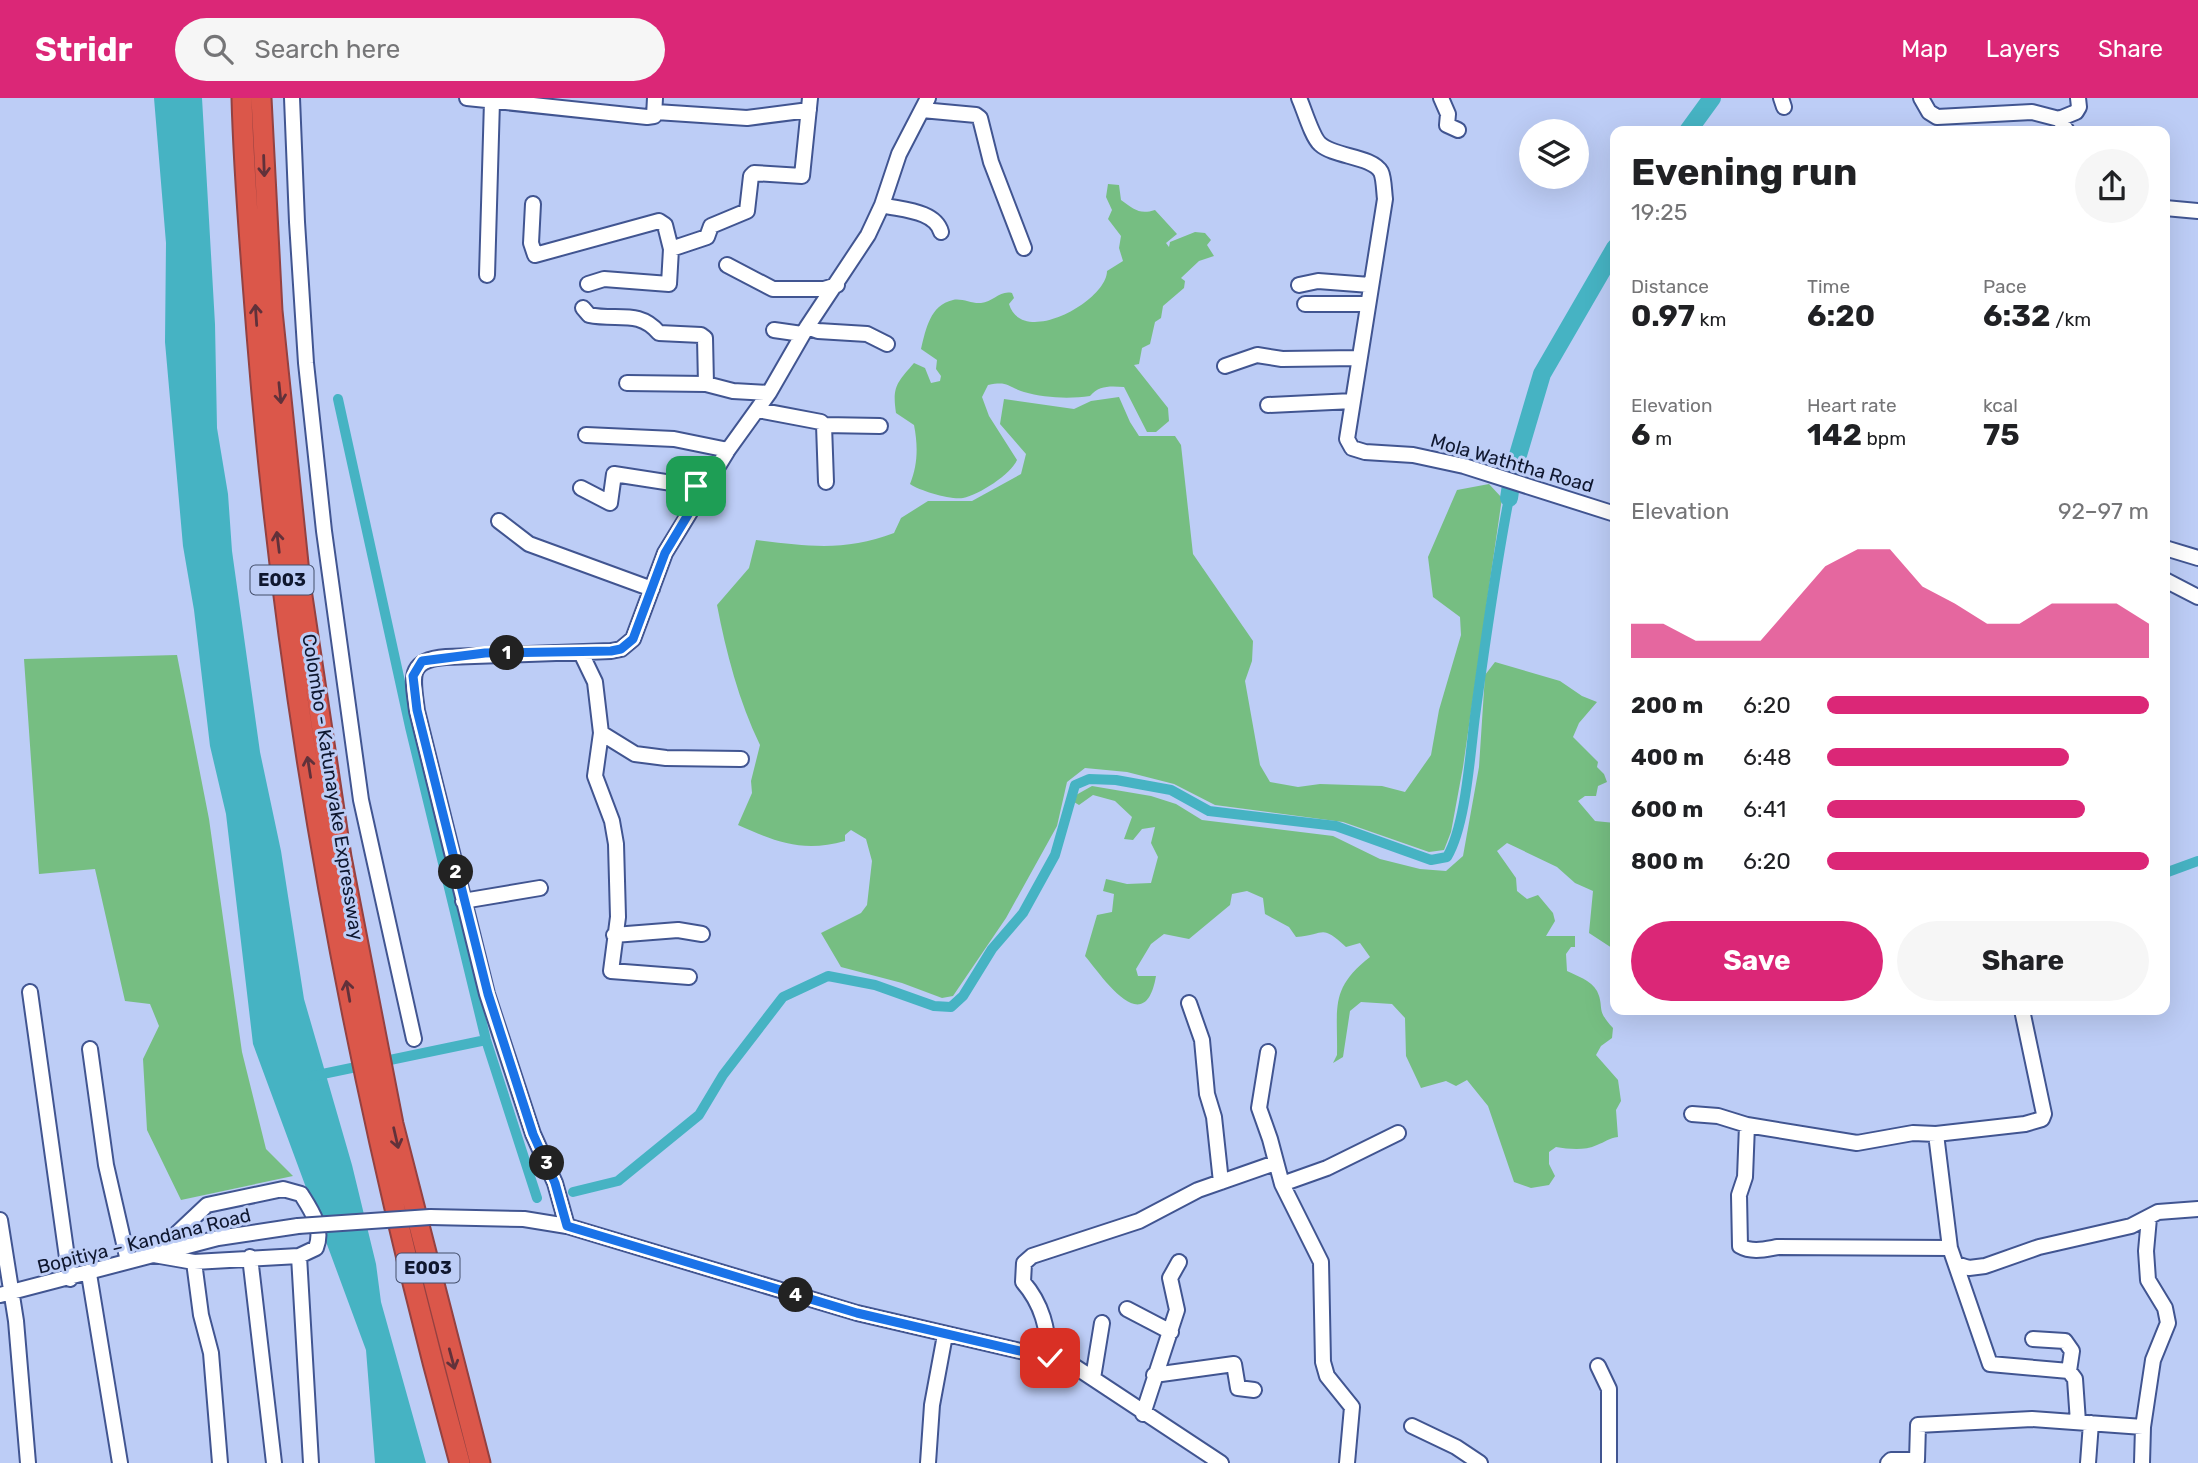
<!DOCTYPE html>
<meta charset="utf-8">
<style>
body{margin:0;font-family:Rubik,sans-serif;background:#f6f6f6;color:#202124;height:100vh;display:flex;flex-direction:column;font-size:26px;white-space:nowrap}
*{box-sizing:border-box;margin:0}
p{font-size:23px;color:#757577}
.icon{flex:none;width:38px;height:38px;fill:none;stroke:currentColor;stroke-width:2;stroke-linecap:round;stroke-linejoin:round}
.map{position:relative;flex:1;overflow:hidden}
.panel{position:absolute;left:1610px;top:28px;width:560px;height:889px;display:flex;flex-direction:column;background:#fff;border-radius:14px;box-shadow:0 7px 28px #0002}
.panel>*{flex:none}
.tools{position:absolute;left:1519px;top:21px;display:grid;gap:14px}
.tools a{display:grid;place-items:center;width:70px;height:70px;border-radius:50%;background:#fff;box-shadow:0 7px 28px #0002;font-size:35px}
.pin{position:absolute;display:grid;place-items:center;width:60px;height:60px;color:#fff;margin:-30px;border-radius:14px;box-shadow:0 4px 10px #0006}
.km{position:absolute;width:35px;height:35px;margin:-18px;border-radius:50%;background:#222;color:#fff;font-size:19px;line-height:35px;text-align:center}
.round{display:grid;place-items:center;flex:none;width:74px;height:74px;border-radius:37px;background:#f6f6f6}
.summary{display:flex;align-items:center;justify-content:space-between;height:119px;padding:0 21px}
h1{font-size:38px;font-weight:700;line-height:52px}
.stats{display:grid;grid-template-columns:repeat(3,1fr);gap:10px;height:119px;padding:7px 21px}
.stats div{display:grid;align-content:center}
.stats b{font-size:30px;font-weight:700}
.stats small{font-size:19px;font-weight:400}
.stats p{font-size:19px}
.chart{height:196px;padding:14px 21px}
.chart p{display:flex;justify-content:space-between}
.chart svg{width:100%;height:126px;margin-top:7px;fill:#db2777;opacity:.7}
.cta{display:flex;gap:14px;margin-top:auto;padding:14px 21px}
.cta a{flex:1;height:80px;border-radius:42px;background:#db2777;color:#fff;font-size:28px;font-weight:700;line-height:80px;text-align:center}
.cta a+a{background:#f6f6f6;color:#202124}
ul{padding:0 21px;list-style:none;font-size:23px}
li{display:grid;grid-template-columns:112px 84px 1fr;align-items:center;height:52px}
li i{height:18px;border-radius:9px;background:#db2777}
header{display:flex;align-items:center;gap:42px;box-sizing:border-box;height:98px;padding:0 35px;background:#db2777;color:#fff}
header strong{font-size:33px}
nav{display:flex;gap:38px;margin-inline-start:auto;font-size:24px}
.search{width:490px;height:63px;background:#f6f6f6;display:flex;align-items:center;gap:18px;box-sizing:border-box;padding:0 24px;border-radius:38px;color:#757577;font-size:26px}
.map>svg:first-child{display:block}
.green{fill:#76be82}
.water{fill:#46b3c3}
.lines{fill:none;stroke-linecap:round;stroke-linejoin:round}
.canal{stroke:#46b3c3;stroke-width:10}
.river{stroke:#46b3c3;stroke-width:18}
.minor-casing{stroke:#415591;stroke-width:18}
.highway-casing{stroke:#944141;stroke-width:23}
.minor{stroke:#fff;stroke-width:14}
.highway{stroke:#db574a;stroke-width:19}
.minor-bridge-casing{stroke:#415591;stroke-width:18;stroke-linecap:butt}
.minor-bridge{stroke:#fff;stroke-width:14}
.oneway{stroke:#61313a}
.route-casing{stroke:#fff;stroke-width:14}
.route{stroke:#1a73e8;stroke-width:9}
.labels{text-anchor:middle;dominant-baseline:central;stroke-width:6;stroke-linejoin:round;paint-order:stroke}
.shield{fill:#bdcdf6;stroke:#434e6b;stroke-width:2}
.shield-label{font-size:18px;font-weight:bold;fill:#0f172f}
.street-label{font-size:19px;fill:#0f172f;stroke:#bdcdf6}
</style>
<header>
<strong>Stridr</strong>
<div class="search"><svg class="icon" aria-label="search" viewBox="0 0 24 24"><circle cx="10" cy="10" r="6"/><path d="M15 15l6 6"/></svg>Search here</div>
<nav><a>Map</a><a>Layers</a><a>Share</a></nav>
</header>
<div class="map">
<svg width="2198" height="1365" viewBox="0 0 2198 1365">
<rect width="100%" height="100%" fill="#bdcdf6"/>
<path class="green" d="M1108 86 1119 87 1121 102C1134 111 1139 117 1155 112L1177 136 1166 145 1169 149 1170 144 1195 134 1205 135 1211 142 1207 147 1214 158 1199 163 1181 180 1185 183 1184 190 1163 208 1161 220 1155 224 1150 246 1142 250 1139 266 1134 267 1168 310 1169 323 1156 334H1147L1124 289C1111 288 1099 287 1090 298 1070 301 1044 300 1024 294 1006 288 1008 283 988 287L982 299 989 318 1017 362C1011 376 979 397 963 400 951 402 920 393 910 386 918 367 918 347 914 327L896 315C892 288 897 285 914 265L925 270 931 285 940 283 941 278 936 271 937 262 921 251C926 231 930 207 953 202 962 200 972 206 981 205 993 204 1000 192 1012 195L1014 200 1009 206C1022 250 1107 203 1107 173L1123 163 1119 150 1121 138 1108 121 1112 112 1106 99Z
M1119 299 1130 324 1139 338H1175L1181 347 1193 456 1253 543 1252 563 1245 583 1260 667 1270 684 1298 689 1320 686 1382 688 1405 694 1431 657 1439 612 1461 537 1460 519 1433 499 1428 459 1457 392 1489 386 1502 400 1463 669 1451 734 1444 752 1429 754 1343 724 1215 707 1174 686 1127 674 1085 670 1067 684 1057 728 1006 820 953 898 942 900 902 885 841 869 821 835 861 815 867 807 872 763 866 741 851 732 845 737V743C803 755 776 744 738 727L752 695 751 683 760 647C739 604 726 554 717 507L749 470 756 442C806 448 845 454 894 435L901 420 928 403H972L1021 376 1026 356 1000 326 1004 301 1074 311 1091 303Z
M177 557 209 721 242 954 266 1051 293 1078 181 1102 147 1032 143 961 159 928 150 906 125 903 95 771 39 776 24 561Z
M1495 564 1560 583 1582 598 1597 604 1579 625 1573 639 1598 664 1597 669 1604 676 1607 684 1598 688 1596 698H1585L1578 703 1595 723 1615 725V852L1589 835 1593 793 1575 785 1557 769 1507 745 1497 753 1516 780 1517 793 1527 801 1538 797 1553 815 1555 823 1546 838H1575V849H1571L1566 856 1567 873C1577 878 1591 882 1597 893 1605 910 1595 911 1613 930L1612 940 1601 948 1596 957 1618 982 1621 1003 1616 1012 1618 1039C1609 1040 1605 1044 1597 1047 1584 1053 1569 1051 1556 1049L1549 1054V1066L1555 1078 1549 1087 1531 1090 1514 1084 1488 1008 1467 982 1456 988 1446 983 1421 990 1406 958 1405 920 1392 906 1361 904 1350 913 1343 959 1333 965 1337 957C1338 910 1329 891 1370 859L1360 845 1346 849C1320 825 1326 837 1296 839L1289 829 1265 816 1263 800 1247 793 1232 796 1230 807 1189 841 1164 836 1151 846 1136 871 1138 878H1156C1145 942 1104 881 1085 858L1097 817 1112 814 1114 796 1103 793 1106 781 1127 786 1151 785 1158 759 1151 745 1155 729 1142 731 1133 742 1124 741 1132 719 1115 703 1093 697 1079 707 1074 704 1076 697 1092 688 1151 698 1176 706 1202 722 1333 738 1380 761 1420 771 1446 773 1463 758 1479 669 1485 577Z"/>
<path class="water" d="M154 0H202L215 226 217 330 228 396 232 453 260 654 281 753 304 901 352 1067 376 1166 381 1204 426 1365H375L366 1252 253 946 226 716 210 648 194 512 183 448 165 244 166 145Z"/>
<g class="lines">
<path class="canal" d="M338 301 410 629 486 942 537 1100
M2165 775 2198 763
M313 978 486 942
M573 1094 618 1083 699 1017 723 977 783 899 828 878 875 887 934 908 951 909 963 898 992 851 1023 815 1055 757 1075 687 1089 681 1116 682 1171 692 1209 713 1336 728 1431 762 1447 759C1466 727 1470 656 1475 618 1485 545 1495 472 1509 400"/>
<path class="river" d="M1688 33 1712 0
M1509 400 1513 374 1542 276 1615 150"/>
<g class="minor-casing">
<path id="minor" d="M292 0 297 124 306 265 324 433 361 702 414 941
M467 0 647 19 654 18 655 0
M1299 0C1304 11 1312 39 1320 46 1334 59 1372 58 1381 74 1384 80 1384 94 1385 101L1347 341 1352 350 1365 354 1413 357 1464 368 1615 416
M1441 0 1448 16 1447 27 1458 32
M1781 0 1784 9
M1921 0 1929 14 1937 19 2032 14 2059 21 2067 33
M922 12 976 17 980 20 991 64 1024 150
M656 14 747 20 809 12
M2059 21 2076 14 2079 9 2078 0
M533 106 531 145 535 157 659 123 665 127 671 151 707 139 711 128 747 113 751 78 754 75 802 78 810 0
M882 107C900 112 935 112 941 134
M2165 110 2198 113
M727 167 773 191H824L837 187
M487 177 492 3
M588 186 604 181 669 186 671 151
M1299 187 1318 183 1370 187
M1305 206H1367
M583 210 589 217C617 223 639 211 659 235L701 237 705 240 706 286 733 293 769 295
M807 229 818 233 867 236 887 246
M774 232 802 236
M1225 268 1257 257 1282 261 1359 260
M627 285 706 286
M1268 307 1353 303
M758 312 821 324 824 327 826 384
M824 327 880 328
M586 337 674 341 728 352
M581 390 610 405 614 376 704 390
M499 423 529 446 652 491
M2165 450 2198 460
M2165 482 2198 499
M581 555 595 584 601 635 595 678 612 723 616 746 618 819 611 873 689 879
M601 635 635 656 666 660 741 661
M463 803 540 790
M614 837 678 832 702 836
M30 894 70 1181
M1189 905 1202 942 1207 996 1214 1019 1221 1084
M90 951 106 1067 128 1163
M1268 954 1259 1010 1270 1041 1282 1086 1321 1164 1323 1264 1327 1278 1352 1309 1347 1365
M1692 1016 1718 1018 1747 1027 1857 1045 1913 1035 1936 1036 2025 1026 2042 1021 2044 1016 2022 912
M1747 1027 1745 1079 1739 1097 1740 1148C1752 1155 1766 1151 1778 1149L1950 1150
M1936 1036 1950 1150 1990 1266 2069 1273 2075 1281 2078 1324
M1282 1086 1327 1070 1398 1035
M283 1091 301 1096C311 1112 324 1130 316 1150L299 1158 194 1164 154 1157 207 1107Z
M430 1119 524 1121 567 1128 857 1215 1050 1260 1074 1268 1221 1365
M0 1122 16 1223 28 1365
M567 1128 555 1085 533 1036 487 896 417 613C413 580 406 562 446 559L611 553 621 551 633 541 665 455 728 352 769 295 807 229 868 137 882 107 899 56 928 0
M299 1158 311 1365
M250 1159 274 1365
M194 1164 201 1217 211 1255 220 1365
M1956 1166 1969 1170 1985 1168 2039 1149 2131 1128 2158 1114 2198 1111
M89 1176 120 1365
M0 1197 218 1140 298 1128
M1127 1211 1171 1234
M2033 1241 2065 1243 2072 1253 2069 1273
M1050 1260C1047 1230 1043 1207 1023 1184L1024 1165 1032 1158 1139 1123 1198 1092 1275 1065
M1598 1268 1609 1291V1365
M1154 1277 1234 1266 1238 1290 1254 1292
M1093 1280 1102 1225
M1143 1316 1177 1212 1170 1180 1179 1164
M1412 1328 1456 1349 1480 1365
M928 1365 932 1307 945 1237
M1888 1365 1891 1362H1917L1918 1327 2032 1321 2143 1329
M2088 1365 2091 1325
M2142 1365 2143 1329 2153 1262 2168 1225 2165 1210 2148 1182 2146 1153 2149 1120"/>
</g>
<g class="highway-casing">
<path id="highway" d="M242 0C244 79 251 157 257 236 287 618 358 996 460 1365
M261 0 272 213 300 485 341 759 393 1026 480 1365"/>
</g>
<use href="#minor" class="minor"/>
<use href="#highway" class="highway"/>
<g class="minor-bridge-casing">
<path id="minor-bridge" d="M298 1128 430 1119"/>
</g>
<use href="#minor-bridge" class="minor-bridge"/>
</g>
<defs><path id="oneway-shaft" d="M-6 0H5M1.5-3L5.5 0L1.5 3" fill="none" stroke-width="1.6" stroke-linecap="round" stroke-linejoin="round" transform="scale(1.75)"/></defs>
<g class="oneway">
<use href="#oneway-shaft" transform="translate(264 68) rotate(88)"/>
<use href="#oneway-shaft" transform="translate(256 217) rotate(-94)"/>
<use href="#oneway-shaft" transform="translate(280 295) rotate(84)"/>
<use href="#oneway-shaft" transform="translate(278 444) rotate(-97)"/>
<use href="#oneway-shaft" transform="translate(309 669) rotate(-99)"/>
<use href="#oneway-shaft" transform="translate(348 893) rotate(-100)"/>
<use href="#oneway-shaft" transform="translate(396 1040) rotate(77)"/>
<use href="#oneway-shaft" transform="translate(452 1261) rotate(75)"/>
</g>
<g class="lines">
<g class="route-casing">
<path id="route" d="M696 388 704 390 665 455 633 541 621 551 611 553 485 555 422 563 413 578 417 612 488 896 533 1036 555 1085 567 1128 857 1215 1050 1260"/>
</g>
<use href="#route" class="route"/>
</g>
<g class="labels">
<g class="shield">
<rect x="250.5" y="467.5" width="63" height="29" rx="5"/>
<rect x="396.5" y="1155.5" width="63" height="29" rx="5"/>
</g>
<g class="shield-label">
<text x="282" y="482">E003</text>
<text x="428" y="1170">E003</text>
</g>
<g class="street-label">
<text transform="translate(1512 365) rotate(16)">Mola Waththa Road</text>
<text transform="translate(333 689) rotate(81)">Colombo - Katunayake Expressway</text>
<text transform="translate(144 1143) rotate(-14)">Bopitiya – Kandana Road</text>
</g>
</g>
</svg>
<div class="tools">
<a><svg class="icon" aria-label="layers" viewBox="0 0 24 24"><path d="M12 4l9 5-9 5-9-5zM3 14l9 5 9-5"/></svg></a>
</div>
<div class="pin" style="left:696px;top:388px;background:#1e9e55"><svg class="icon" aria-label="arrive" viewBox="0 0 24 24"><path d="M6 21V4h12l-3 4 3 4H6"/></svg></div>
<div class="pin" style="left:1050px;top:1260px;background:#d93025"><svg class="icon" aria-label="check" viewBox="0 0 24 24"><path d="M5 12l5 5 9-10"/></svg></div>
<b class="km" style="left:507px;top:555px">1</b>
<b class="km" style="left:456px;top:774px">2</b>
<b class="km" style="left:547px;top:1065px">3</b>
<b class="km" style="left:796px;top:1197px">4</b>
<section class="panel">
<div class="summary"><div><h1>Evening run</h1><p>19:25</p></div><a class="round"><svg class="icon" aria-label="share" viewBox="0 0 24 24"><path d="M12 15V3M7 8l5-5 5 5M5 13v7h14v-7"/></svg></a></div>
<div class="stats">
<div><p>Distance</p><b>0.97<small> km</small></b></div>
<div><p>Time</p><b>6:20</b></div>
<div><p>Pace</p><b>6:32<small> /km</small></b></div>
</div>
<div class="stats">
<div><p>Elevation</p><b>6<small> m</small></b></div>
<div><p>Heart rate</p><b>142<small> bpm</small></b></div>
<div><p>kcal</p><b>75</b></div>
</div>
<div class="chart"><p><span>Elevation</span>92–97 m</p>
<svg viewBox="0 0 160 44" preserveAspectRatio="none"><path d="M0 44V32L10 32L20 38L30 38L40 38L50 25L60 12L70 6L80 6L90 19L100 25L110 32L120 32L130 25L140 25L150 25L160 32V44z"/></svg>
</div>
<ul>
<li><b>200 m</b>6:20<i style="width:100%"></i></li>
<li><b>400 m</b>6:48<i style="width:75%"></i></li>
<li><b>600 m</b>6:41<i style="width:80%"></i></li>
<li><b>800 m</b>6:20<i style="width:100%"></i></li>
</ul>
<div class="cta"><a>Save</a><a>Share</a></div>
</section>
</div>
